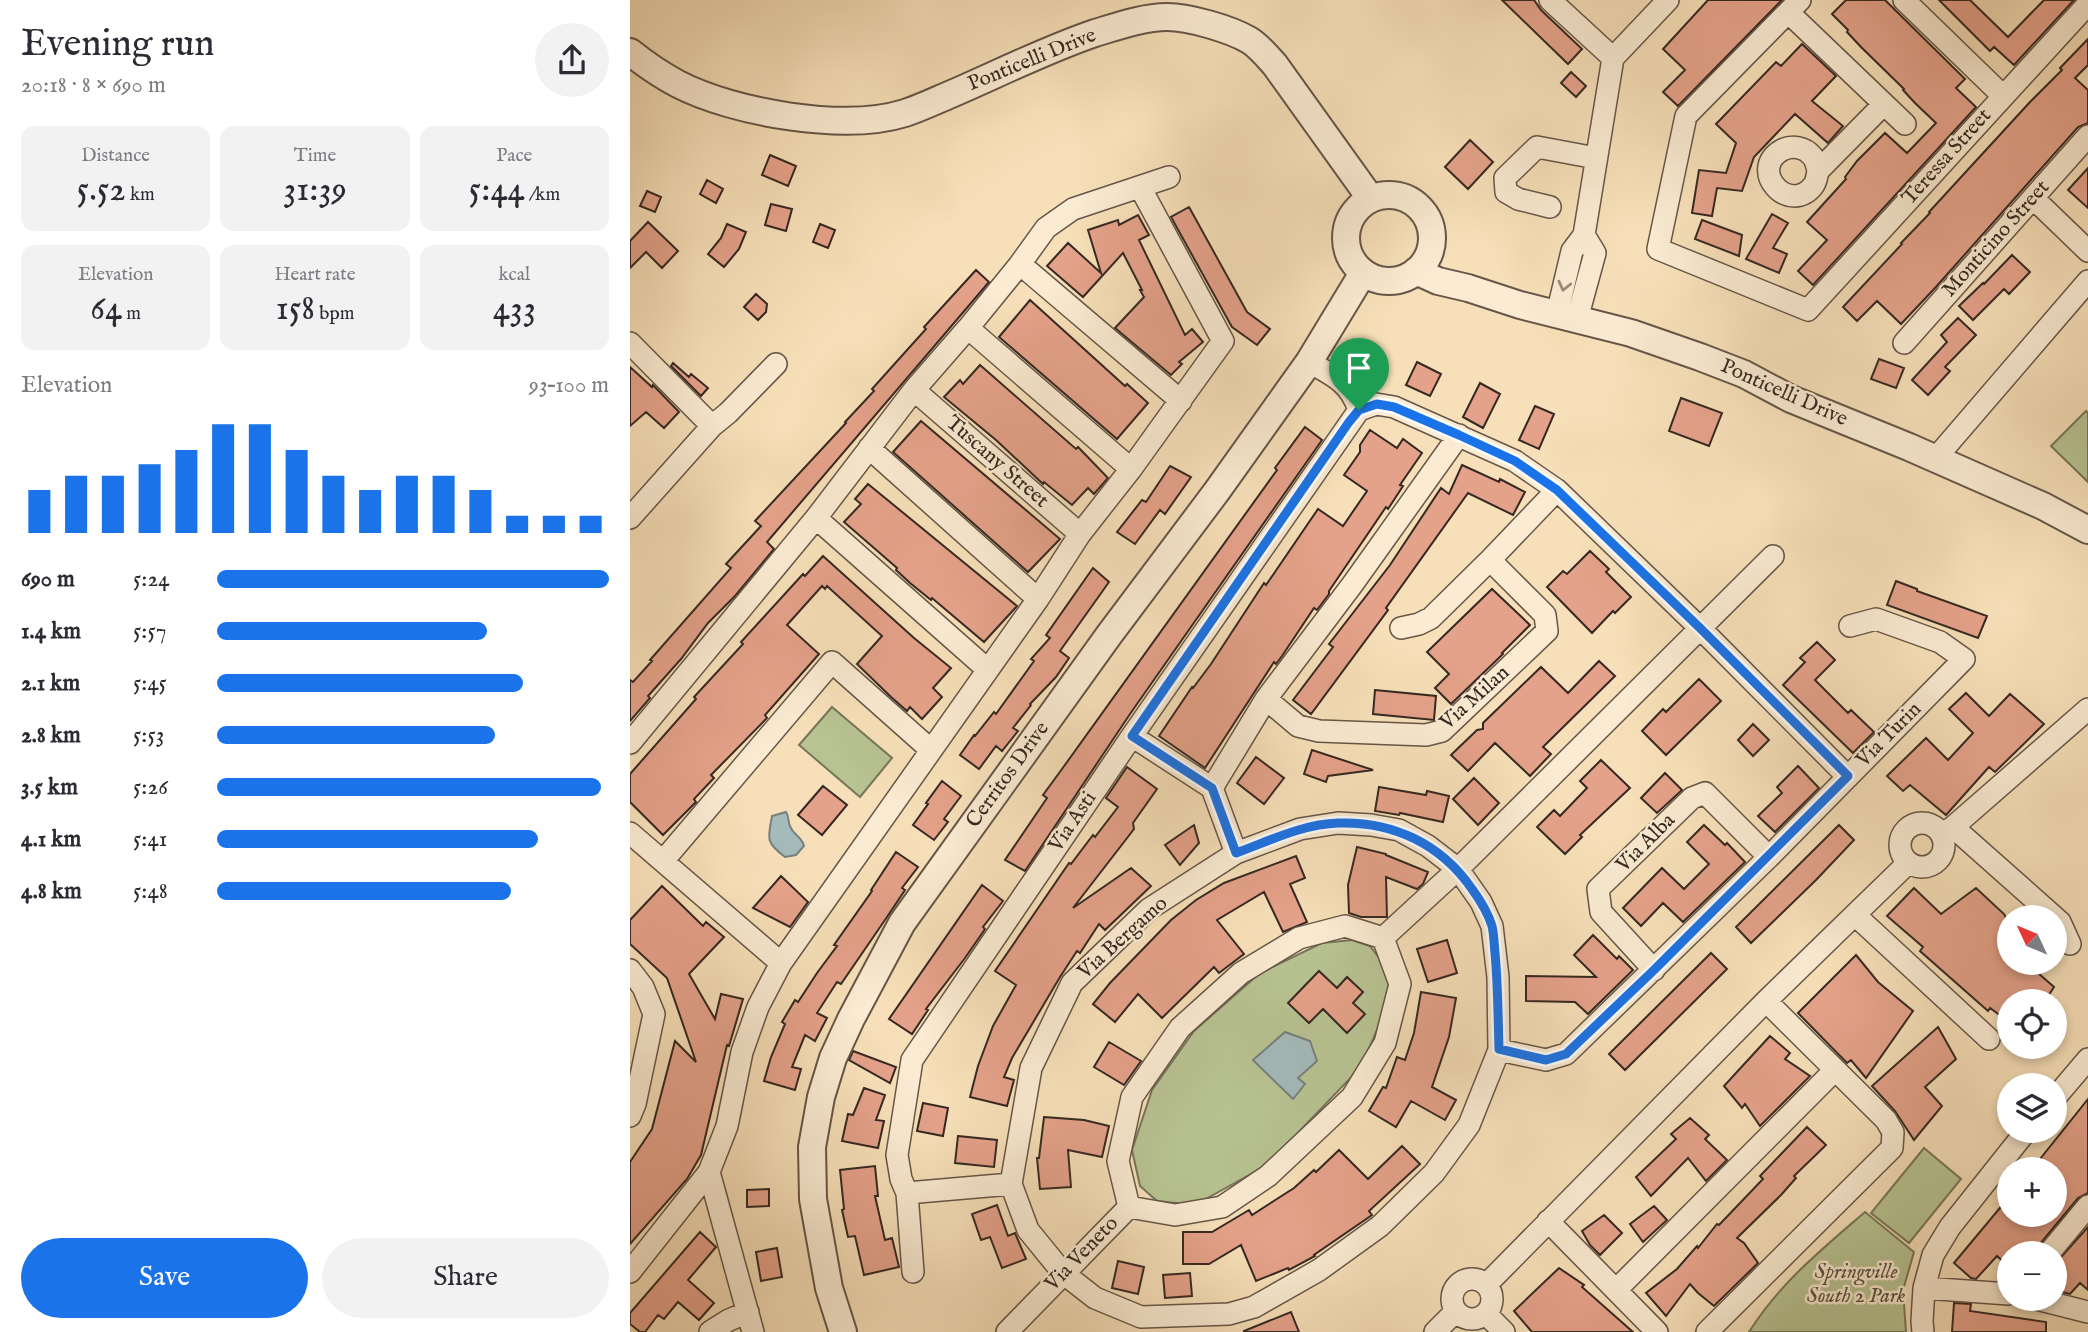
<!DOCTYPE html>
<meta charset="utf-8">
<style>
body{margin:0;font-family:"IM FELL English",serif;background:#f2f2f3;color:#2b2b33;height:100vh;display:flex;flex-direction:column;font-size:26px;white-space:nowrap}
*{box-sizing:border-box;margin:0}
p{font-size:23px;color:#7c7c81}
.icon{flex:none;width:38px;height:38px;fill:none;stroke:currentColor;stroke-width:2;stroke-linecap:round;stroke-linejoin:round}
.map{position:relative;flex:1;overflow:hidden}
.details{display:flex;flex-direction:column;background:#fff;width:630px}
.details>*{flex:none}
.needle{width:46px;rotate:314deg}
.tools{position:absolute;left:1367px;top:905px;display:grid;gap:14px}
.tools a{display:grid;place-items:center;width:70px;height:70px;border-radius:50%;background:#fff;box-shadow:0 4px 10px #0003;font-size:35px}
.pin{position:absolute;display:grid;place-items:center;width:60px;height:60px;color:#fff;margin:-72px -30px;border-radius:50% 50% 50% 0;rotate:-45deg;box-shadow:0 0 7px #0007}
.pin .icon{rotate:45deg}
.round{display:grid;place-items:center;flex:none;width:74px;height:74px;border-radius:37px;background:#f2f2f3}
.headline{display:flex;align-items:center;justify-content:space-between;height:119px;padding:0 21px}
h1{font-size:38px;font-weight:600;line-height:52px}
.figures{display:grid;grid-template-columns:repeat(3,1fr);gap:10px;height:119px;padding:7px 21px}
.figures div{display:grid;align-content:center;border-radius:14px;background:#f2f2f3;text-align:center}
.figures b{font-size:35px;font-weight:600}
.figures small{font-size:19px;font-weight:400}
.figures p{font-size:19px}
.chart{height:196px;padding:14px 21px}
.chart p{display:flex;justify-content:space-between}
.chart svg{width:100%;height:126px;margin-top:7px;stroke:#1a73e8;stroke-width:6}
.button{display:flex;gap:14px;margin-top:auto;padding:14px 21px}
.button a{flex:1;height:80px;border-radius:42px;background:#1a73e8;color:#fff;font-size:28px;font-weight:600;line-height:80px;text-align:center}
.button a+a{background:#f2f2f3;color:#2b2b33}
ul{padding:0 21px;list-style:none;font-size:23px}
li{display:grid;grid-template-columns:112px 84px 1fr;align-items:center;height:52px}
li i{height:18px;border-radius:9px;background:#1a73e8}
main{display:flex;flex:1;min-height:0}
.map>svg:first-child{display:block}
.green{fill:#b8c392;stroke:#76765a;stroke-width:2}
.water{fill:#a4babb;stroke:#78807e;stroke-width:2}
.building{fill:#e5a28a;stroke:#352822;stroke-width:2}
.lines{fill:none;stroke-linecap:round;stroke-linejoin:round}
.minor-casing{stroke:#665648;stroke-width:24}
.tertiary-casing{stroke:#665648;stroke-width:30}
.minor{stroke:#faebd2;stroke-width:21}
.tertiary{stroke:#faebd2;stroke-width:26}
.oneway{stroke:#988a7a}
.route-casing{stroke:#fff;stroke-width:14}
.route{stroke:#1a73e8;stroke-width:9}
.labels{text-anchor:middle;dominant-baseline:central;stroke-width:5;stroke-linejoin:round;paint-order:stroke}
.street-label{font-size:21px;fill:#352822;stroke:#faebd2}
.park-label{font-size:21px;font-style:italic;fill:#564f3e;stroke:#faebd2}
</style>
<main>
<section class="details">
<div class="headline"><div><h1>Evening run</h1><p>20:18 · 8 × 690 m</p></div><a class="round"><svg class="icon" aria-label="share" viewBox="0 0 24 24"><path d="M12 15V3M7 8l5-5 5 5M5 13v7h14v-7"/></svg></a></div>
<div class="figures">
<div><p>Distance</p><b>5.52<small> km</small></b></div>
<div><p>Time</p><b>31:39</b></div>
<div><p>Pace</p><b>5:44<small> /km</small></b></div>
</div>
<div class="figures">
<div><p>Elevation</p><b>64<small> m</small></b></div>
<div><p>Heart rate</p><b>158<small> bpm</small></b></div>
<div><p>kcal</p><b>433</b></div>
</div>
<div class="chart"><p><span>Elevation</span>93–100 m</p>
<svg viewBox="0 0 160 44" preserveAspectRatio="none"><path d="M5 44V29M15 44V24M25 44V24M35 44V20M45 44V15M55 44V6M65 44V6M75 44V15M85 44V24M95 44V29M105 44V24M115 44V24M125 44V29M135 44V38M145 44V38M155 44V38"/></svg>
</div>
<ul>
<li><b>690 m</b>5:24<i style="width:100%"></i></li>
<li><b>1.4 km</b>5:57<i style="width:69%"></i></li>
<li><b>2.1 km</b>5:45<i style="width:78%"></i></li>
<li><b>2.8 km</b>5:53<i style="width:71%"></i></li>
<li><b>3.5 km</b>5:26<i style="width:98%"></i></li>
<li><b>4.1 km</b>5:41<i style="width:82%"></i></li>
<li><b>4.8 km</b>5:48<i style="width:75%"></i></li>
</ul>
<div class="button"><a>Save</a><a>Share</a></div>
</section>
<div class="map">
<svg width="1458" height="1332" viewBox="0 0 1458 1332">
<rect width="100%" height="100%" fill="#f7e0b9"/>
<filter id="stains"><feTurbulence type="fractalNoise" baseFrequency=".00286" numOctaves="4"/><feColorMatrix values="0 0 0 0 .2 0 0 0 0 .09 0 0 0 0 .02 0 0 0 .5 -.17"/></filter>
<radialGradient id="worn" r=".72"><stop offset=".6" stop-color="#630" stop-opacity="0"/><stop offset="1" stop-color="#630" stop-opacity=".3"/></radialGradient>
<path class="green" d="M1456 411 1458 413V482L1421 446Z
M202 707 262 758 230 797 169 745Z
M722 940 740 946 759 971 760 1000 731 1067 637 1165 565 1205 527 1201 510 1186 502 1150 522 1090 564 1031 630 973 692 943Z
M1294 1148 1331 1179 1279 1243 1241 1213Z
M1235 1212 1284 1252 1273 1290 1276 1332H1119C1150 1283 1191 1250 1235 1212Z"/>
<path class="water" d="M156 812C160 818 157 822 161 828 164 835 172 837 174 846L166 855 155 857C135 842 138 838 142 816Z
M655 1032 680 1041 687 1061 668 1078 675 1084 663 1099 623 1060Z"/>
<path class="building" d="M872 0H904L911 10 952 49 938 64Z
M1078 0H1152L1048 106 1033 92 1055 70 1033 49Z
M1216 0H1255L1335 79 1326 88 1346 107 1183 285 1168 271 1197 240 1177 222 1216 179 1215 177 1227 161 1255 133 1277 153 1306 123 1285 103 1273 90 1274 89 1231 47 1217 32 1218 30 1202 14Z
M1309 0H1340L1378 37 1414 0H1444L1384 65 1364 47 1360 51Z
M1458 39V65L1445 78 1458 90V123L1448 127 1305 288 1271 324 1247 301 1227 321 1213 307 1272 244 1271 243 1300 213 1299 212 1400 102 1432 70 1430 68Z
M1172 44 1206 76 1182 101 1213 126 1198 143 1165 114 1124 157 1112 191 1087 188 1082 216 1062 213 1069 170 1096 173 1106 143 1086 124 1146 62 1151 66Z
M941 72 956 86 946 97 931 83Z
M840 140 863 162 838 189 815 167Z
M140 155 166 166 158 186 132 175Z
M1458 168V208L1438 190Z
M77 180 93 189 86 203 70 194Z
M17 191 31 197 25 212 10 206Z
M141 204 162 209 156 231 135 225Z
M559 207 617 312 640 329 627 345 602 327 541 217Z
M1142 214 1158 223 1143 248 1157 254 1149 273 1116 259Z
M508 215 519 235 509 240 555 335 562 329 573 342 549 362 552 364 541 375 485 328 514 297 510 290H512L493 253 453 297 417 266 438 243 471 273 458 230 488 220 489 225Z
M1072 220 1112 235 1109 256 1065 239Z
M18 222 48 251 32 268 16 252 0 268V241Z
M97 224 116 232 109 249 94 267 78 254 91 238Z
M190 224 205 230 198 248 183 242Z
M1382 255 1400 272 1379 294 1374 289 1343 320 1329 306 1353 283 1354 284Z
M346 270 359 282 137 542 144 549 105 596 78 623 51 659 18 696 20 698 0 721V680L3 682 22 661 20 660 101 568 96 564 131 526 125 521 216 423 215 422 244 391 242 389 296 329 294 327Z
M126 294 137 304 136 312 128 320 114 307Z
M400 300 495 386 497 384 518 403 487 439 369 337Z
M1328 318 1346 335 1315 367 1320 371 1298 395 1282 380 1317 342 1311 335Z
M1249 359 1274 368 1266 388 1241 379Z
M787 362 811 374 800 396 776 385Z
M43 363 59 377 61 374 78 388 71 396 41 366Z
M350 365 446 449 448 447 478 478 464 494 458 488 442 505 414 482 413 484 366 440 314 397 330 380 333 384Z
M0 367 22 387 23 385 49 412 34 428 16 412 0 426Z
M850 383 870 394 853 428 833 417Z
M1051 398 1092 413 1079 446 1039 431Z
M905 406 924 414 909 449 889 440Z
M291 421 430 539 398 572 263 452Z
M675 427 692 440 500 714 395 871 375 860 417 798 413 795 432 769 647 470 645 468Z
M740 430 767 448 773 439 792 453 770 485 773 486 758 509 756 507 699 591V594L687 610 684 608 652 656 646 664 644 662 575 768 529 736 562 687 563 688 581 664 634 583 636 585 688 509 713 526 737 491 714 475 730 452V445Z
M832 465 869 482 870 479 895 492 883 515 838 493 756 608 758 610 681 714 663 700 703 647 699 644 760 565 811 488 819 494Z
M540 466 561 477 535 514 530 510 505 544 487 532 512 500 516 502Z
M238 484 387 606 354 642 302 598 301 600 280 583 266 570 267 568 214 522 231 504 225 499Z
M960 551 979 569 976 572 1001 597 985 613 983 611 962 633 917 587 933 571 937 574Z
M193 556 284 638 321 668 303 688 312 697 292 719 280 707 277 711 261 697 227 664 252 636 197 586 195 589 192 586 157 625 189 654 135 715 137 718 81 775 84 778 64 799 66 802 33 835 0 802V774L66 699 64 697 113 644 111 642 173 574 175 576Z
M463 568 479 582 430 651 439 658 426 677 400 704 401 705 383 728 388 731 372 751 366 746 349 769 330 755 344 735 345 736 364 712 366 714 404 661 401 659 420 638 416 635Z
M1266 581 1287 589V591L1357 616 1348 638 1257 605Z
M862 589 900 625 872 653 873 654 821 704 805 688 819 674 797 652Z
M1187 642 1205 660 1185 680 1218 713 1221 710 1244 732 1223 753 1153 685 1175 662 1170 658Z
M969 661 985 676 913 747 921 754 900 776 865 743 838 771 821 755 847 730 853 729V723L911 667 938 693Z
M1069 679 1091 701 1036 755 1012 731 1033 709 1036 712Z
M745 690 806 696 804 720 743 714Z
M1336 693 1359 716 1380 694 1414 724 1365 772 1359 767 1316 815 1280 785 1273 791 1257 776 1296 738 1318 760 1343 733 1319 709Z
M1123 724 1139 740 1123 756 1108 740Z
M682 750 743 770 698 776 696 782 674 774Z
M626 757 654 778 634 804 607 783Z
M971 760 1000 788 950 835 952 837 935 854 907 827 924 810 930 816 957 788 950 781Z
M1168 766 1189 788 1145 832 1128 816 1152 793 1147 787Z
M497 767 527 789 503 823 504 829 443 908 501 868 521 886 475 930 469 924 450 953 447 951 430 977 382 1058 374 1077 384 1080 377 1106 340 1097 348 1066 363 1026 386 985 365 971 439 863 441 864 463 835 465 837 488 807 476 798Z
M1035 773 1052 790 1027 813 1011 798Z
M844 778 869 803 848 825 823 799Z
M312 781 331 796 314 819 318 822 304 840 283 825 298 804 296 803Z
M193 786 217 805 192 835 168 815Z
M749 787 796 795 797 791 819 796 813 822 770 813 769 815 745 811Z
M564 825 569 843 550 865 535 845Z
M1074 825 1095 845 1097 843 1115 862 1053 922 1033 903 1011 926 993 908 1032 868 1054 889 1079 864 1057 842Z
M1209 825 1224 840 1186 880 1121 943 1106 927Z
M727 847 756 854V855L798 872 793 884 787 889 756 877 757 917H731L719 913 718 885Z
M266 852 288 867 272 888 275 890 257 917 211 984 207 982 187 1013 197 1018 185 1041 175 1035 162 1067 171 1069 165 1090 134 1081 141 1057 155 1024 152 1022 165 1000 168 1002 187 973 207 946 204 945 242 891 241 890Z
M666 856 675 878 660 884 677 922 653 932 634 892 587 920 614 954 589 973 584 967 532 1018 508 994 485 1022 463 1004 480 983 541 920 566 900 594 883Z
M151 876 178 902 160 927 123 908Z
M352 885 373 901 353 927 355 929 335 958 296 1009 298 1010 282 1034 259 1019Z
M32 886 73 926 76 922 94 937 59 974 85 1019 91 994 113 999 99 1046 97 1045 71 1155 57 1179 0 1244V1162L22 1129 45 1041 66 1062 37 978 0 944V920Z
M1284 888 1311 914 1346 888 1374 914 1379 923V962H1418L1408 973 1424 987 1415 1001H1379V1022L1360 1008 1358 1011 1290 951 1293 947 1257 916Z
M963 935 987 959 989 956 1003 970 958 1014 945 1002 896 1001V976L966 977 944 955Z
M817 940 827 973 798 982 787 949Z
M1081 953 1097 969 995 1070 979 1054Z
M1226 955 1248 982 1283 1011 1236 1078 1221 1060 1217 1063 1168 1013Z
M689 971 707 988 717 977 733 992 723 1003 735 1014 717 1033 693 1009 679 1023 658 1003Z
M791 992 826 998 819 1037 802 1087 826 1100 815 1120 781 1101 766 1127 739 1111 753 1087 756 1088 767 1057 775 1060 784 1033Z
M1308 1027 1326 1059 1295 1087 1312 1106 1284 1140 1265 1111 1242 1086Z
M1140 1036 1160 1053 1155 1059 1180 1076 1130 1126 1115 1104 1112 1108 1094 1086Z
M479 1042 511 1061 494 1085 464 1067Z
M223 1051 266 1067 260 1083 219 1060Z
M234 1088 255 1095 246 1120 254 1121 248 1148 212 1141 218 1114 223 1115Z
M1458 1099V1193L1448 1198 1409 1245 1406 1253H1379V1267L1367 1256 1346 1279 1341 1278 1324 1263 1379 1197V1214H1424V1169H1402Z
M293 1103 318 1108 313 1136 287 1131Z
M414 1117 454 1120 479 1126 472 1157 438 1150 441 1187 410 1189 407 1158H409Z
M1060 1118 1079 1135 1075 1139 1097 1160 1076 1181 1058 1158 1021 1196 1006 1177 1046 1139 1041 1134Z
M1177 1127 1196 1145 1164 1176 1166 1178 1151 1195 1107 1238 1114 1243 1128 1263 1084 1306 1068 1293 1060 1284 1036 1316 1016 1293 1047 1269 1067 1246 1068 1248 1087 1224 1089 1225 1133 1179 1130 1176Z
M328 1136 367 1140 364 1167 325 1163Z
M772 1146 790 1164 739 1211 742 1215 684 1255 685 1256 659 1270 658 1268 626 1281 611 1245 579 1264H553V1232H582L619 1210 622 1215 664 1188 684 1170 686 1172 709 1150 738 1179Z
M245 1166 248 1196H245L255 1240 262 1238 269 1267 234 1275 225 1236 218 1237 212 1210 214 1209 210 1170Z
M139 1189V1206L117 1207V1190Z
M367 1205 378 1236 385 1233 396 1259 372 1268 360 1237 351 1240 342 1214Z
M1024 1206 1037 1220 1013 1242 1000 1224Z
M974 1215 992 1233 970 1255 960 1245 952 1231Z
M1458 1227V1290L1450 1283 1440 1294 1424 1290V1265Z
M70 1232 86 1247 58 1280 84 1303 69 1320 48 1302 34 1319 28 1315 15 1332H10L0 1324V1313Z
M147 1248 152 1277 131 1281 126 1252Z
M488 1261 514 1267 508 1294 482 1288Z
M929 1268 954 1285 952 1287 1003 1332H902L884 1311Z
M560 1273 562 1296 535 1298 533 1275Z
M1324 1303 1341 1304 1340 1311 1416 1322V1332H1322Z
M661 1312 669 1332H614V1331Z"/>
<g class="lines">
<g class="minor-casing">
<path id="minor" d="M920 0 983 58
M1170 0 1056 116 1028 249 1178 310 1458 4
M1274 0 1373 96
M1159 13 1275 124
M983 58 1038 0
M1188 171C1187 166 1185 159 1182 156 1175 147 1162 145 1152 150 1117 170 1159 216 1183 186 1186 183 1187 176 1188 171L1254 104
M1403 198 1458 251
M920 207 888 199 876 192 875 178 907 147 966 158
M390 264 551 401
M927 314 942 251 954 235 983 58
M947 319 965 253 954 235
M338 328 501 469
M0 343 82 426
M1274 343 1458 136
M679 362C702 375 720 382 729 410
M284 390 450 534
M729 410 746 404 764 407 885 461 927 490 1071 629 1218 777
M239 448 408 599
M1305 459 1458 281
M0 518 82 426 98 413 146 364
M186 518 358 670
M771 628 789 624 801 618 860 560 927 490
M636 699 668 726 689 731 796 735 812 731 917 631 915 615 860 560
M502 736 582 788 606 853
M0 743 186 518 284 390 338 328 390 264 416 228 443 209 539 177
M582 788 636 699 722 585 829 435
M708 823 741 825 769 830 798 846 828 869 851 902 862 926 868 977 869 1050 839 1125 804 1173 750 1226 689 1270 624 1307 599 1314 511 1317 465 1298 433 1273 398 1230 381 1184 401 1068 442 983 519 909 606 853 670 829Z
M1270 845a22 22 0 1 1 44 0a22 22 0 1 1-44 0Z
M1323 827 1430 922 1440 944
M0 833 151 963
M1311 834 1323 827 1458 709
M33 861 202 662 301 750
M1225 915 1359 1039
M715 926 753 938 770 984 755 1043 722 1097 638 1176 592 1207 545 1215 499 1207 488 1161 502 1097 550 1028 611 973 669 938Z
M753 938 828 869 1143 556
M0 970 13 987 24 1014 5 1104 0 1116
M1024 970 971 912 968 889 1062 798 1075 793 1139 857
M869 1050 916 1060 936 1054 1139 857 1334 659 1310 642 1246 619 1220 626
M1424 1099 1458 1059
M79 1172 123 1332
M277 1193 381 1184
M918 1221 1027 1332
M1419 1253 1458 1206
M0 1272 79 1172 97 1126 112 1052 128 1007 151 963 408 599 450 534 501 469 593 341 510 187
M283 1272 277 1193 271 1179 267 1155 282 1060 502 736 729 410
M822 1299a20 20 0 1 1 40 0a20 20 0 1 1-40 0Z
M857 1284 1136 1001 1278 863
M1294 1288 1379 1294
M986 1290 1205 1070
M1402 1298 1458 1312
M856 1314 874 1332
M80 1332 99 1320 118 1312
M377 1332 499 1207
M805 1332 825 1312
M1077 1332 1262 1148 1263 1132 1256 1120 1136 1001
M1293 1332 1292 1321 1294 1288 1303 1255 1320 1227 1397 1130"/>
</g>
<g class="tertiary-casing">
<path id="tertiary" d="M0 52C15 64 31 75 48 84 104 113 215 132 275 113 290 108 305 101 319 95 368 74 415 50 465 33 488 26 514 17 537 17 559 17 600 29 619 40 629 46 637 56 645 65L741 199
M716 238a43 43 0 1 1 86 0a43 43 0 1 1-86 0Z
M786 271 808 281 838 288 890 305 1001 333 1070 357 1114 374 1161 399 1279 447 1413 506 1458 530
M213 1332 199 1288 183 1199 182 1147 191 1097 203 1058 221 1019 272 923 479 635 587 491 679 362 733 273"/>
</g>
<use href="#minor" class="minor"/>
<use href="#tertiary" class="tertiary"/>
</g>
<defs><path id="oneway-chevron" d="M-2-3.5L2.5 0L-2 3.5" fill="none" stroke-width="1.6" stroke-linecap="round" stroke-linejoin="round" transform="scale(1.75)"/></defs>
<use class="oneway" href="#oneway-chevron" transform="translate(934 286) rotate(103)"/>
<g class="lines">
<g class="route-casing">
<path id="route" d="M747 404 764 407 829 435 885 461 927 490 1071 629 1218 776 1024 970 936 1054 916 1060 869 1049C868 1017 868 985 865 953 864 944 864 934 862 926 858 913 850 900 842 889 811 844 763 821 708 823 673 824 639 841 606 853L582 788 502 736 719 422 729 410Z"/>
</g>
<use href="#route" class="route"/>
</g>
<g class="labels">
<g class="street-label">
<text transform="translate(402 60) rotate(-22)">Ponticelli Drive</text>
<text transform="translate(1317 157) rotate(-48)">Teressa Street</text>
<text transform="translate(1366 239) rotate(-48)">Monticino Street</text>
<text transform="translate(1154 393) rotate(24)">Ponticelli Drive</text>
<text transform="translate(367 462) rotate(41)">Tuscany Street</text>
<text transform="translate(845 698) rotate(-42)">Via Milan</text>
<text transform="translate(1259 735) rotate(-45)">Via Turin</text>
<text transform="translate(378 775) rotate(-54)">Cerritos Drive</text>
<text transform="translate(443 822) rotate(-56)">Via Asti</text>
<text transform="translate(1016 843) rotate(-45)">Via Alba</text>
<text transform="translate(493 938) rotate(-42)">Via Bergamo</text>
<text transform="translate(452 1254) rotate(-46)">Via Veneto</text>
</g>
<g class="park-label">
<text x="1226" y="1272">Springville<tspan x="1226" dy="24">South 2 Park</tspan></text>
</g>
</g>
<rect width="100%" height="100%" filter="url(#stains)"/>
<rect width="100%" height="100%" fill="url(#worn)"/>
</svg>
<div class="tools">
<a><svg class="needle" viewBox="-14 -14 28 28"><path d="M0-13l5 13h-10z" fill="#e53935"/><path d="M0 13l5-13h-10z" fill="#7c7c81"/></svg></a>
<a><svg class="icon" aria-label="locate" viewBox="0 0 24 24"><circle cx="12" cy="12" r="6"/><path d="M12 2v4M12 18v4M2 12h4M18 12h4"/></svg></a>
<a><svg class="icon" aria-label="layers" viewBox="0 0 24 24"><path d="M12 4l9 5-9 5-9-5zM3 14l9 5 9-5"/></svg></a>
<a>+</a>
<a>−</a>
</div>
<div class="pin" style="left:729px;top:410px;background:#1e9e55"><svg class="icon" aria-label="arrive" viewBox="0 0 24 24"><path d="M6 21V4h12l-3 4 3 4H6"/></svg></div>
</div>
</main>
